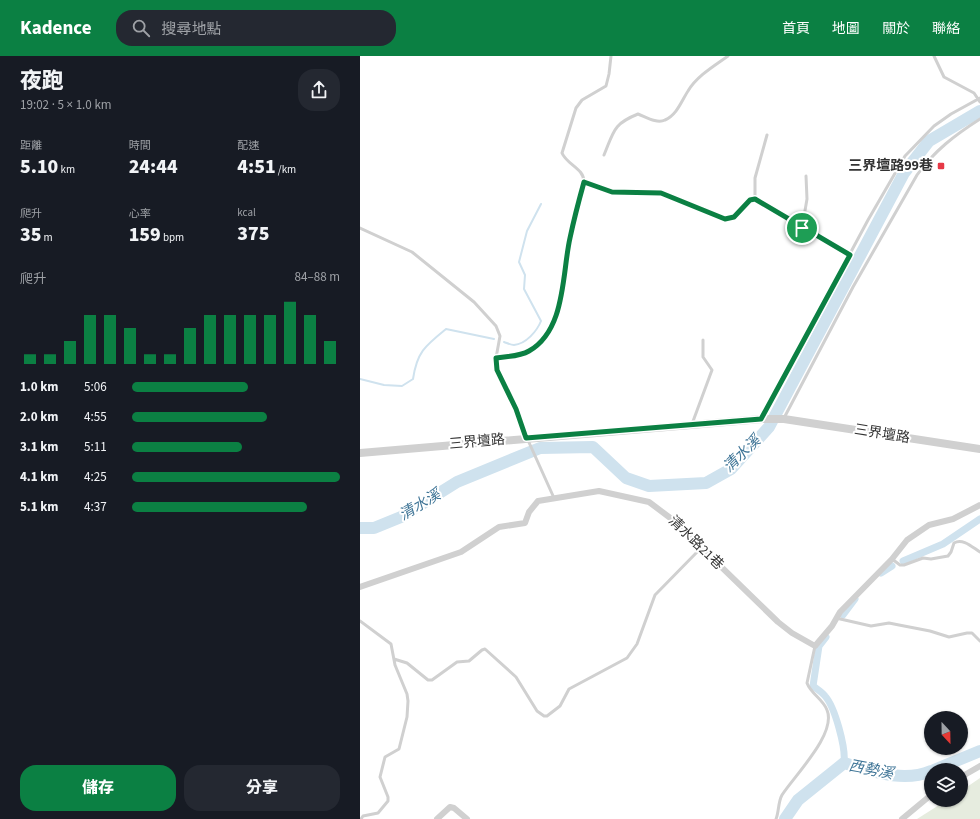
<!DOCTYPE html>
<html lang="zh-TW">
<meta charset="utf-8">
<style>
body{margin:0;font-family:"Source Sans 3","Noto Sans TC",sans-serif;background:#242831;color:#f1f3f6;height:100vh;display:flex;flex-direction:column;font-size:15px;white-space:nowrap}
*{box-sizing:border-box;margin:0}
p{font-size:13px;color:#9ea1a6}
.icon{flex:none;width:22px;height:22px;fill:none;stroke:currentColor;stroke-width:2;stroke-linecap:round;stroke-linejoin:round}
.map{position:relative;flex:1;overflow:hidden}
.side{display:flex;flex-direction:column;background:#171b24;width:360px}
.side>*{flex:none}
.needle{width:26px;rotate:158deg}
.fabs{position:absolute;left:564px;top:655px;display:grid;gap:8px}
.fabs a{display:grid;place-items:center;width:44px;height:44px;border-radius:50%;background:#171b24;box-shadow:0 1px 3px #0004;font-size:20px}
.pin{position:absolute;display:grid;place-items:center;width:34px;height:34px;color:#fff;margin:-17px;border:2px solid #fff;border-radius:50%;box-shadow:0 1px 4px #0007}
.round{display:grid;place-items:center;flex:none;width:42px;height:42px;border-radius:16px;background:#242831}
.head{display:flex;align-items:center;justify-content:space-between;height:68px;padding:0 20px}
h1{font-size:22px;font-weight:800;line-height:30px}
.stats{display:grid;grid-template-columns:repeat(3,1fr);gap:6px;height:68px;padding:4px 20px}
.stats div{display:grid;align-content:center}
.stats b{font-size:20px;font-weight:800}
.stats small{font-size:11px;font-weight:400}
.stats p{font-size:11px}
.chart{height:112px;padding:8px 20px}
.chart p{display:flex;justify-content:space-between}
.chart svg{width:100%;height:72px;margin-top:4px;stroke:#0b8043;stroke-width:6}
.cta{display:flex;gap:8px;margin-top:auto;padding:8px 20px}
.cta a{flex:1;height:46px;border-radius:16px;background:#0b8043;color:#fff;font-size:16px;font-weight:800;line-height:46px;text-align:center}
.cta a+a{background:#242831;color:#f1f3f6}
ul{padding:0 20px;list-style:none;font-size:13px}
li{display:grid;grid-template-columns:64px 48px 1fr;align-items:center;height:30px}
li i{height:10px;border-radius:5px;background:#0b8043}
header{display:flex;align-items:center;gap:24px;box-sizing:border-box;height:56px;padding:0 20px;background:#0b8043;color:#fff}
header strong{font-size:19px}
nav{display:flex;gap:22px;margin-inline-start:auto;font-size:14px}
.search{width:280px;height:36px;background:#242831;display:flex;align-items:center;gap:10px;box-sizing:border-box;padding:0 14px;border-radius:16px;color:#9ea1a6;font-size:15px}
main{display:flex;flex:1;min-height:0}
.map>svg:first-child{display:block}
.green{fill:#e6ecdf}
.lines{fill:none;stroke-linecap:round;stroke-linejoin:round}
.stream{stroke:#cfe2ee;stroke-width:2}
.canal{stroke:#cfe2ee;stroke-width:7}
.river{stroke:#cfe2ee;stroke-width:12}
.service{stroke:#d0d0d0;stroke-width:3}
.minor{stroke:#d0d0d0;stroke-width:6}
.tertiary{stroke:#d0d0d0;stroke-width:8}
.route-casing{stroke:#fff;stroke-width:8}
.route{stroke:#0b8043;stroke-width:5}
.poi-dot{fill:#e63946;stroke:#fff;stroke-width:1.5}
.labels{text-anchor:middle;dominant-baseline:central;stroke-width:4;stroke-linejoin:round;paint-order:stroke}
.poi-label{font-size:14px;font-weight:bold;fill:#333;stroke:#fff;text-anchor:end}
.street-label{font-size:14px;fill:#333;stroke:#fff}
.water-label{font-size:15px;font-style:italic;fill:#3f7597;stroke:#fff}
</style>
<header>
<strong>Kadence</strong>
<div class="search"><svg class="icon" aria-label="search" viewBox="0 0 24 24"><circle cx="10" cy="10" r="6"/><path d="M15 15l6 6"/></svg>搜尋地點</div>
<nav><a>首頁</a><a>地圖</a><a>關於</a><a>聯絡</a></nav>
</header>
<main>
<section class="side">
<div class="head"><div><h1>夜跑</h1><p>19:02 · 5 × 1.0 km</p></div><a class="round"><svg class="icon" aria-label="share" viewBox="0 0 24 24"><path d="M12 15V3M7 8l5-5 5 5M5 13v7h14v-7"/></svg></a></div>
<div class="stats">
<div><p>距離</p><b>5.10<small> km</small></b></div>
<div><p>時間</p><b>24:44</b></div>
<div><p>配速</p><b>4:51<small> /km</small></b></div>
</div>
<div class="stats">
<div><p>爬升</p><b>35<small> m</small></b></div>
<div><p>心率</p><b>159<small> bpm</small></b></div>
<div><p>kcal</p><b>375</b></div>
</div>
<div class="chart"><p><span>爬升</span>84–88 m</p>
<svg viewBox="0 0 160 44" preserveAspectRatio="none"><path d="M5 44V38M15 44V38M25 44V30M35 44V14M45 44V14M55 44V22M65 44V38M75 44V38M85 44V22M95 44V14M105 44V14M115 44V14M125 44V14M135 44V6M145 44V14M155 44V30"/></svg>
</div>
<ul>
<li><b>1.0 km</b>5:06<i style="width:56%"></i></li>
<li><b>2.0 km</b>4:55<i style="width:65%"></i></li>
<li><b>3.1 km</b>5:11<i style="width:53%"></i></li>
<li><b>4.1 km</b>4:25<i style="width:100%"></i></li>
<li><b>5.1 km</b>4:37<i style="width:84%"></i></li>
</ul>
<div class="cta"><a>儲存</a><a>分享</a></div>
</section>
<div class="map">
<svg width="620" height="763" viewBox="0 0 620 763">
<rect width="100%" height="100%" fill="#fff"/>
<path class="green" d="M620 722V763H557L587 744H601V735Z"/>
<g class="lines">
<path class="stream" d="M144 286C147 287 151 289 154 289 166 288 177 275 181 265L164 233 165 219 159 206 167 175 181 148
M0 323 24 329 42 330 53 323C57 296 65 290 86 273L134 283"/>
<path class="canal" d="M543 505 583 488 620 463
M521 517 532 510
M483 559 495 543
M466 581 459 590 453 630C457 633 462 636 465 640 475 651 486 692 484 707"/>
<path class="river" d="M0 472H14L41 461 97 426 180 392 233 391 266 422 289 430 346 427 371 413 409 371 544 117 569 85 620 55
M574 714 620 695
M425 763 438 744 484 707C512 715 543 727 571 715"/>
<path class="service" d="M574 0 584 21 614 37 620 46
M244 99C254 75 253 68 278 58 286 61 297 68 305 64 317 59 322 44 328 35 337 20 354 10 368 0
M224 126 260 137 284 136 301 137 365 163 374 161 390 144 395 143 490 199
M395 143V122L407 79
M0 172 52 196 114 246 136 270 140 280 136 302 137 314 156 353 167 382 194 442
M442 172 447 143 446 120
M136 302C147 300 159 301 169 295 206 274 202 217 210 182 214 163 219 144 224 126 224 112 207 109 202 97L216 52 222 44 246 30 249 18 251 0
M402 362 508 164 545 100 574 70 591 58 620 42
M424 362 493 231 557 119C574 95 595 79 620 63
M332 368 352 314 343 301V284
M532 503 540 509H544L563 502 571 503 588 500 591 496 594 487C603 482 612 491 620 496
M476 562 511 570 529 567 539 569 570 575 589 581 607 577H612L620 585
M0 565 31 588 35 609 47 638 48 645 47 661 39 693 25 701 20 721 28 741V745L18 757 3 760 1 763
M34 603 47 607 68 624H72L97 606 109 605 122 594 125 593 156 621 177 655 184 660H187L200 650 209 633 267 602 277 588 295 539 341 492
M416 763C419 756 418 746 422 739 434 720 477 678 467 654 463 643 451 638 447 627L455 590"/>
<path class="minor" d="M0 531 101 496 139 471 165 467 169 456 178 445 239 435 289 446 313 464 418 566 432 577 455 590 472 570 480 556 532 503 547 484 569 469 593 463 620 449
M601 721 620 710
M77 763 90 751 94 752 107 763
M542 763 571 739"/>
<path class="tertiary" d="M0 397 402 363H424L620 393"/>
</g>
<g class="lines">
<g class="route-casing">
<path id="route" d="M224 126 252 136 301 137 365 163 374 161 390 144 395 143 490 199 401 363 166 382 156 353 137 314 136 302C147 300 159 301 169 295 206 274 202 217 210 182 214 163 219 144 224 126Z"/>
</g>
<use href="#route" class="route"/>
</g>
<rect class="poi-dot" x="577" y="106" width="8" height="8" rx="2"/>
<g class="labels">
<g class="poi-label">
<text x="573" y="110">三界壇路99巷</text>
</g>
<g class="street-label">
<text transform="translate(522 378) rotate(9)">三界壇路</text>
<text transform="translate(117 386) rotate(-5)">三界壇路</text>
<text transform="translate(336 487) rotate(44)">清水路21巷</text>
</g>
<g class="water-label">
<text transform="translate(382 398) rotate(-44)">清水溪</text>
<text transform="translate(60 449) rotate(-31)">清水溪</text>
<text transform="translate(511 714) rotate(11)">西勢溪</text>
</g>
</g>
</svg>
<div class="fabs">
<a><svg class="needle" viewBox="-14 -14 28 28"><path d="M0-13l5 13h-10z" fill="#e53935"/><path d="M0 13l5-13h-10z" fill="#9ea1a6"/></svg></a>
<a><svg class="icon" aria-label="layers" viewBox="0 0 24 24"><path d="M12 4l9 5-9 5-9-5zM3 14l9 5 9-5"/></svg></a>
</div>
<div class="pin" style="left:442px;top:172px;background:#1e9e55"><svg class="icon" aria-label="arrive" viewBox="0 0 24 24"><path d="M6 21V4h12l-3 4 3 4H6"/></svg></div>
</div>
</main>
